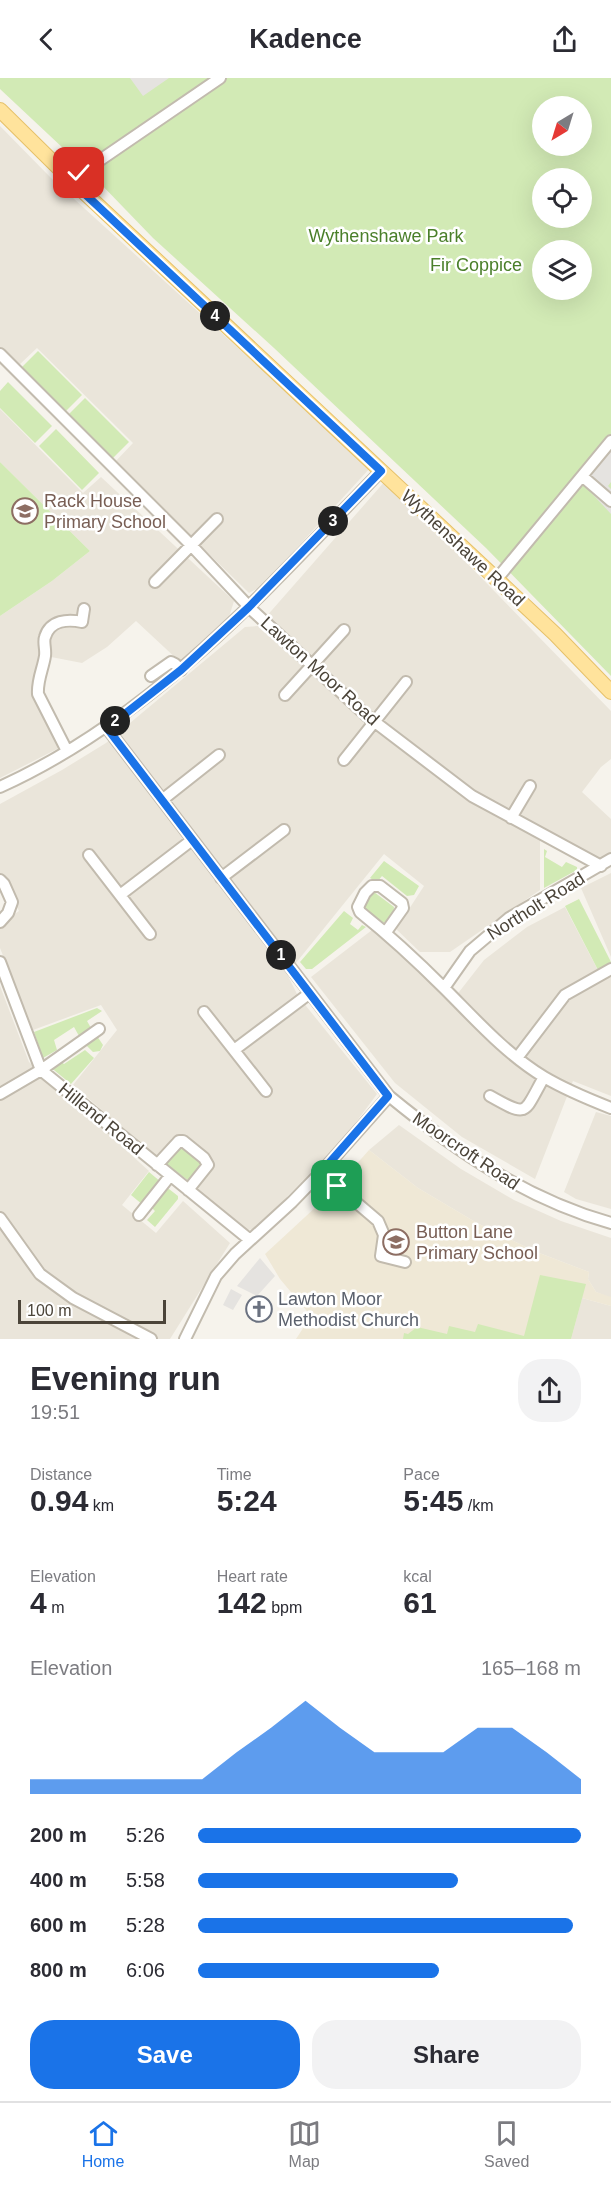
<!DOCTYPE html>
<meta charset="utf-8">
<style>
body{margin:0;font-family:Helvetica,sans-serif;background:#f2f2f3;color:#2b2b33;height:100vh;display:flex;flex-direction:column;font-size:22px;white-space:nowrap}
*{box-sizing:border-box;margin:0}
p{font-size:20px;color:#7c7c81}
.icon{flex:none;width:33px;height:33px;fill:none;stroke:currentColor;stroke-width:2;stroke-linecap:round;stroke-linejoin:round}
.map{position:relative;height:1261px;overflow:hidden}
.sheet{display:flex;flex-direction:column;background:#fff;flex:1}
.sheet>*{flex:none}
.needle{width:39px;rotate:218deg}
.controls{position:absolute;left:532px;top:18px;display:grid;gap:12px}
.controls a{display:grid;place-items:center;width:60px;height:60px;border-radius:50%;background:#fff;box-shadow:0 6px 24px #0002;font-size:30px}
.scale{position:absolute;left:18px;bottom:15px;width:148px;box-sizing:border-box;padding-left:6px;border:3px solid #4b4439;border-top:0;font-size:16px;line-height:21px;white-space:nowrap;color:#4b4439;-webkit-text-stroke:4px #fff;paint-order:stroke}
.pin{position:absolute;display:grid;place-items:center;width:51px;height:51px;color:#fff;margin:-26px;border-radius:12px;box-shadow:0 3px 9px #0006}
.km{position:absolute;width:30px;height:30px;margin:-15px;border-radius:50%;background:#222;color:#fff;font-size:16px;line-height:30px;text-align:center}
.round{display:grid;place-items:center;flex:none;width:63px;height:63px;border-radius:24px;background:#f2f2f3}
.headline{display:flex;align-items:center;justify-content:space-between;height:102px;padding:0 30px}
h1{font-size:33px;font-weight:800;line-height:45px}
.figures{display:grid;grid-template-columns:repeat(3,1fr);gap:9px;height:102px;padding:6px 30px}
.figures div{display:grid;align-content:center}
.figures b{font-size:30px;font-weight:800}
.figures small{font-size:16px;font-weight:400}
.figures p{font-size:16px}
.chart{height:168px;padding:12px 30px}
.chart p{display:flex;justify-content:space-between}
.chart svg{width:100%;height:108px;margin-top:6px;fill:#1a73e8;opacity:.7}
.cta{display:flex;gap:12px;margin-top:auto;padding:12px 30px}
.cta a{flex:1;height:69px;border-radius:24px;background:#1a73e8;color:#fff;font-size:24px;font-weight:800;line-height:69px;text-align:center}
.cta a+a{background:#f2f2f3;color:#2b2b33}
ul{padding:0 30px;list-style:none;font-size:20px}
li{display:grid;grid-template-columns:96px 72px 1fr;align-items:center;height:45px}
li i{height:15px;border-radius:8px;background:#1a73e8}
header{display:flex;justify-content:space-between;align-items:center;height:78px;padding:0 30px;background:#fff;font-size:27px;font-weight:800}
.tab-bar{display:flex;justify-content:space-around;align-items:center;height:84px;border-top:2px solid #e1e1e2;background:#fff;font-size:16px;color:#7c7c81}
.tab-bar a{display:grid;justify-items:center;gap:3px}
.tab-bar .on{color:#1a73e8}
.map>svg:first-child{display:block}
.residential{fill:#eae5da}
.education{fill:#efe8d6}
.green{fill:#d2eab5;fill-rule:evenodd}
.parking{fill:#e5e3e0}
.lines{fill:none;stroke-linecap:round;stroke-linejoin:round}
.minor-casing{stroke:#c2bbae;stroke-width:14}
.major-casing{stroke:#e6c16a;stroke-width:16}
.minor{stroke:#fff;stroke-width:10}
.major{stroke:#ffe39c;stroke-width:14}
.route-casing{stroke:#fff;stroke-width:12}
.route{stroke:#1a73e8;stroke-width:8}
.labels{text-anchor:middle;dominant-baseline:central;stroke-width:5;stroke-linejoin:round;paint-order:stroke}
.park-label{font-size:18px;fill:#4a7f2a;stroke:#fff}
.education-label{font-size:18px;fill:#785e54;stroke:#fff;text-anchor:start}
.street-label{font-size:18px;fill:#4b4439;stroke:#fff}
.worship-label{font-size:18px;fill:#5b616d;stroke:#fff;text-anchor:start}
</style>
<header><svg class="icon" aria-label="back" viewBox="0 0 24 24"><path d="M15 5l-7 7 7 7"/></svg>Kadence<svg class="icon" aria-label="share" viewBox="0 0 24 24"><path d="M12 15V3M7 8l5-5 5 5M5 13v7h14v-7"/></svg></header>
<div class="map">
<svg width="611" height="1261" viewBox="0 0 611 1261">
<rect width="100%" height="100%" fill="#f6f3ec"/>
<path class="residential" d="M0 48 51 100 370 390 262 508 249 515 115 384 133 365 37 270 18 288 0 269Z
M0 331 83 415 101 399 234 523 229 539 179 583 136 543 107 569 82 585 46 578 31 614 59 670 0 700V538L52 503 90 473 0 384Z
M386 402 611 633V681L601 689 582 714 611 741V775L600 782 540 751V812L450 874H420L396 851 424 808 384 776 287 896 298 918 377 1016 342 1063 255 1151 245 1152 194 1109 211 1088 180 1060H172L157 1080 73 1007 117 952 101 927 33 952 0 870V846L19 833 0 796V726L62 692 106 665 245 549 258 548Z
M611 795V879L581 810Z
M565 829 603 902 611 899V1018L573 1003 535 1101 462 1059 395 1005 311 899 372 852 452 923 484 882 527 849Z
M0 908 29 984 149 1093 122 1127 156 1155 183 1123 230 1165 170 1261H0Z
M596 1034 611 1038V1131L576 1121 564 1114Z
M399 1047 461 1091 514 1122 561 1143 611 1160V1220L596 1214 588 1201 589 1194 534 1173 477 1145 418 1110 369 1072Z
M582 1220 611 1228V1261H571Z"/>
<path class="education" d="M369 1072 418 1110 477 1145 534 1173 589 1194 588 1201 596 1214 611 1219V1228L582 1220 571 1261H296L311 1238 280 1201 265 1176 331 1115Z"/>
<path class="green" d="M0 0H611V598L486 470 274 270 153 160 96 101 0 11ZM543 28H582V68H543ZM543 100H582V140H543ZM543 172H582V212H543Z
M38 273 82 317 65 334 21 290Z
M8 304 52 348 35 365 0 330V313Z
M85 320 129 364 112 381 68 337Z
M56 351 99 395 82 412 39 368Z
M0 384 90 473 52 503 0 538Z
M544 771 547 773 545 779 562 789 566 784 577 789V792L544 810Z
M384 783 419 808 414 817 407 818 382 798 377 804 370 800Z
M374 814 394 829C394 838 389 843 380 846L363 834C363 824 364 819 374 814Z
M579 821 611 884 598 892 565 828Z
M344 833 353 840 350 846 358 852 362 847 366 849 312 891H306L300 884Z
M97 930 102 933 87 943 91 950 79 958 74 949 54 962 57 972 43 980 34 954Z
M95 955 103 967 100 973 93 974 83 964Z
M85 972 94 980 71 1006 49 988 58 981 64 986Z
M179 1067 200 1083 201 1089 189 1103 162 1083Z
M149 1094 161 1104 143 1127 131 1117Z
M169 1111 178 1118V1121L155 1149 147 1142 155 1133 150 1128 164 1112Z
M540 1197 586 1206 571 1261H403L404 1255 408 1256 417 1249 447 1256 449 1248 475 1254 478 1246 524 1258Z"/>
<path class="parking" d="M130 0H169L143 18Z
M611 373V404L608 408 611 411V436L583 406Z
M260 1180 275 1198 257 1218 237 1208Z
M231 1211 242 1217 233 1232 223 1227Z"/>
<g class="lines">
<g class="minor-casing">
<path id="minor" d="M71 102 220 0
M0 276 191 467 253 533 367 638 472 718 601 788
M582 398 611 423
M496 502 611 363
M155 504 217 441
M151 598 171 584 175 586 181 592
M285 617 344 552
M107 650 389 1018C456 1073 526 1121 611 1145
M67 673 38 616C37 602 43 591 45 578 46 571 43 564 45 559 50 542 68 541 82 544L84 531
M344 682 406 604
M0 709C154 639 266 512 381 393
M162 722 219 677
M511 740 530 708
M89 777 150 856
M221 800 284 752
M0 802 4 806 12 824 8 835 0 844
M120 817 192 762
M386 854 403 830 402 825 380 808H372L365 815 358 829 360 834C390 858 418 884 445 911 476 942 506 976 544 999 566 1012 588 1021 611 1030
M0 884 41 992 250 1162
M444 910 470 873 509 840 611 781
M204 934 266 1013
M234 972 310 915
M517 980 565 917 611 891
M0 1016 41 992 99 951
M490 1018C529 1040 523 1036 544 999
M157 1087 179 1063H183L204 1080 208 1087 188 1112
M324 1091 337 1108 378 1143 384 1157 381 1178 405 1184
M139 1137 170 1098
M0 1140 40 1196 73 1220 151 1261
M185 1261 216 1198 235 1176 292 1124 324 1091 389 1018"/>
</g>
<g class="major-casing">
<path id="major" d="M0 32 71 102 555 556 611 614"/>
</g>
<use href="#minor" class="minor"/>
<use href="#major" class="major"/>
</g>
<g class="lines">
<g class="route-casing">
<path id="route" d="M79 95 70 102 381 393 249 529 181 592 107 650 388 1018 324 1091 337 1108"/>
</g>
<use href="#route" class="route"/>
</g>
<defs>
<g id="school-ring" transform="scale(1.35)"><circle r="9.5" fill="#fff" stroke="#8d6e63" stroke-width="1.5"/><path d="M0-5L7-2L0 1L-7-2ZM-4 1L0 2.5L4 1V4Q0 6-4 4Z" fill="#8d6e63"/></g>
<g id="church-ring" transform="scale(1.35)"><circle r="9.5" fill="#fff" stroke="#6b7280" stroke-width="1.5"/><path d="M-1.2-6h2.4v3.5h3.3v2.4h-3.3V6h-2.4V-.1h-3.3v-2.4h3.3Z" fill="#6b7280"/></g>
</defs>
<g fill-rule="evenodd">
<use href="#school-ring" x="25" y="433"/>
<use href="#school-ring" x="396" y="1164"/>
<use href="#church-ring" x="259" y="1231"/>
</g>
<g class="labels">
<g class="park-label">
<text x="386" y="158">Wythenshawe Park</text>
<text x="476" y="187">Fir Coppice</text>
</g>
<g class="education-label">
<text x="44" y="423">Rack House<tspan x="44" dy="21">Primary School</tspan></text>
<text x="416" y="1154">Button Lane<tspan x="416" dy="21">Primary School</tspan></text>
</g>
<g class="street-label">
<text transform="translate(463 470) rotate(43)">Wythenshawe Road</text>
<text transform="translate(320 593) rotate(42)">Lawton Moor Road</text>
<text transform="translate(536 828) rotate(-32)">Northolt Road</text>
<text transform="translate(101 1041) rotate(39)">Hillend Road</text>
<text transform="translate(466 1073) rotate(34)">Moorcroft Road</text>
</g>
<g class="worship-label">
<text x="278" y="1221">Lawton Moor<tspan x="278" dy="21">Methodist Church</tspan></text>
</g>
</g>
</svg>
<div class="controls">
<a><svg class="needle" viewBox="-14 -14 28 28"><path d="M0-13l5 13h-10z" fill="#e53935"/><path d="M0 13l5-13h-10z" fill="#7c7c81"/></svg></a>
<a><svg class="icon" aria-label="locate" viewBox="0 0 24 24"><circle cx="12" cy="12" r="6"/><path d="M12 2v4M12 18v4M2 12h4M18 12h4"/></svg></a>
<a><svg class="icon" aria-label="layers" viewBox="0 0 24 24"><path d="M12 4l9 5-9 5-9-5zM3 14l9 5 9-5"/></svg></a>
</div>
<div class="scale">100 m</div>
<div class="pin" style="left:337px;top:1108px;background:#1e9e55"><svg class="icon" aria-label="arrive" viewBox="0 0 24 24"><path d="M6 21V4h12l-3 4 3 4H6"/></svg></div>
<div class="pin" style="left:79px;top:95px;background:#d93025"><svg class="icon" aria-label="check" viewBox="0 0 24 24"><path d="M5 12l5 5 9-10"/></svg></div>
<b class="km" style="left:281px;top:877px">1</b>
<b class="km" style="left:115px;top:643px">2</b>
<b class="km" style="left:333px;top:443px">3</b>
<b class="km" style="left:215px;top:238px">4</b>
</div>
<section class="sheet">
<div class="headline"><div><h1>Evening run</h1><p>19:51</p></div><a class="round"><svg class="icon" aria-label="share" viewBox="0 0 24 24"><path d="M12 15V3M7 8l5-5 5 5M5 13v7h14v-7"/></svg></a></div>
<div class="figures">
<div><p>Distance</p><b>0.94<small> km</small></b></div>
<div><p>Time</p><b>5:24</b></div>
<div><p>Pace</p><b>5:45<small> /km</small></b></div>
</div>
<div class="figures">
<div><p>Elevation</p><b>4<small> m</small></b></div>
<div><p>Heart rate</p><b>142<small> bpm</small></b></div>
<div><p>kcal</p><b>61</b></div>
</div>
<div class="chart"><p><span>Elevation</span>165–168 m</p>
<svg viewBox="0 0 160 44" preserveAspectRatio="none"><path d="M0 44V38L10 38L20 38L30 38L40 38L50 38L60 27L70 17L80 6L90 17L100 27L110 27L120 27L130 17L140 17L150 27L160 38V44z"/></svg>
</div>
<ul>
<li><b>200 m</b>5:26<i style="width:100%"></i></li>
<li><b>400 m</b>5:58<i style="width:68%"></i></li>
<li><b>600 m</b>5:28<i style="width:98%"></i></li>
<li><b>800 m</b>6:06<i style="width:63%"></i></li>
</ul>
<div class="cta"><a>Save</a><a>Share</a></div>
</section>
<nav class="tab-bar">
<a class="on"><svg class="icon" aria-label="home" viewBox="0 0 24 24"><path d="M3 11l9-7 9 7M6 9v11h12V9"/></svg>Home</a>
<a><svg class="icon" aria-label="map" viewBox="0 0 24 24"><path d="M3 6l6-2 6 2 6-2v14l-6 2-6-2-6 2zM9 4v14M15 6v14"/></svg>Map</a>
<a><svg class="icon" aria-label="saved" viewBox="0 0 24 24"><path d="M7 4h10v16l-5-4-5 4z"/></svg>Saved</a>
</nav>
